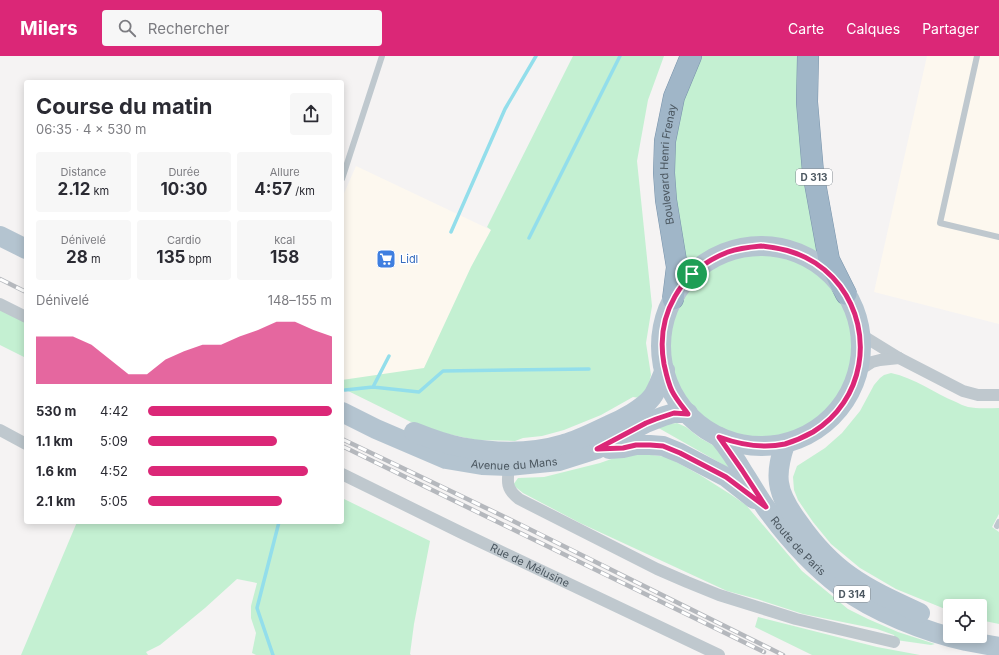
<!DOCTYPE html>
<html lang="fr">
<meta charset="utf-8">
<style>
body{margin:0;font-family:Inter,sans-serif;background:#f7f7f7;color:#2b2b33;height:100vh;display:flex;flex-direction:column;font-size:15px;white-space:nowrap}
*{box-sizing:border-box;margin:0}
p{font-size:13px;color:#7c7c81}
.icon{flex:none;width:22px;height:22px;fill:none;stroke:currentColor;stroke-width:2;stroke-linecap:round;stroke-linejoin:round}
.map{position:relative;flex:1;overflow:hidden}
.sheet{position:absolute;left:24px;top:24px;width:320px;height:444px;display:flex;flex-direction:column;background:#fff;border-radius:4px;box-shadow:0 2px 10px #0003}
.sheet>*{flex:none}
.controls{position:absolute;left:943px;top:543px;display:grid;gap:8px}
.controls a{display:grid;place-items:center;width:44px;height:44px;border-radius:4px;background:#fff;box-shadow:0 2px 10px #0003;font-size:20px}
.pin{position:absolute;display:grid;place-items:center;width:34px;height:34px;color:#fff;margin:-17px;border:2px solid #fff;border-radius:50%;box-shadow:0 1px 4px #0007}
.round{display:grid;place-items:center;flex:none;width:42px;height:42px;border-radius:4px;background:#f7f7f7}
.head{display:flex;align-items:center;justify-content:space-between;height:68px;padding:0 12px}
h1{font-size:22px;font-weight:700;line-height:30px}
.stats{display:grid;grid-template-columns:repeat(3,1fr);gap:6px;height:68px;padding:4px 12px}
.stats div{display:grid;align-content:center;border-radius:4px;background:#f7f7f7;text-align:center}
.stats b{font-size:17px;font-weight:700}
.stats small{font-size:11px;font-weight:400}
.stats p{font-size:11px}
.chart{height:112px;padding:8px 12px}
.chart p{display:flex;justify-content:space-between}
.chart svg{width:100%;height:72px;margin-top:4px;fill:#db2777;opacity:.7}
ul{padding:0 12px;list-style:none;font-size:13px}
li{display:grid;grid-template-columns:64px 48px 1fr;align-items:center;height:30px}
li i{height:10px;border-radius:5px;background:#db2777}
header{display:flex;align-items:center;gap:24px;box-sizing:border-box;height:56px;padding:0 20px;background:#db2777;color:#fff}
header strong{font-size:19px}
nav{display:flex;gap:22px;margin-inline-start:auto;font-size:14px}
.search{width:280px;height:36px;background:#f7f7f7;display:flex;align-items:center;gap:10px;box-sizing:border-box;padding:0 14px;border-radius:4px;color:#7c7c81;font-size:15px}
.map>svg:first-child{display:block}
.commercial{fill:#fdf8ef}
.green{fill:#c4f0d2}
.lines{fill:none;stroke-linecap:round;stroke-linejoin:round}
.stream{stroke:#93deeb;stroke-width:3.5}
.trunk-casing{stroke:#7893ab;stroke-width:22}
.service{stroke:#bfc8ce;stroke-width:6}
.minor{stroke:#bfc8ce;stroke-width:12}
.primary{stroke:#b4c4d0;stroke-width:20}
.trunk{stroke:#a0b6c8;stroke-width:21}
.rail-casing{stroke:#b5b8bd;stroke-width:4.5}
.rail{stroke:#fff;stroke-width:3;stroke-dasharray:9;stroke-linecap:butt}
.route-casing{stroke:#fff;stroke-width:8}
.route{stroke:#db2777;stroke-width:5}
.labels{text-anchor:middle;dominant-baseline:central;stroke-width:3;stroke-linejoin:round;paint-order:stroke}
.shield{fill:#fff;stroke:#818990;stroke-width:1}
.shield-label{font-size:10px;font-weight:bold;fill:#4b5760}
.street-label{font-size:11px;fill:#4b5760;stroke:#fff}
.shop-label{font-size:11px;fill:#366cbe;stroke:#fff;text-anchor:start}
</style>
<header>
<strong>Milers</strong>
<div class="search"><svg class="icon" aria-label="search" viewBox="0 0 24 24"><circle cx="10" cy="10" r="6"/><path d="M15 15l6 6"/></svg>Rechercher</div>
<nav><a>Carte</a><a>Calques</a><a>Partager</a></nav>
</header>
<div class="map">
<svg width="999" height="599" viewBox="0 0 999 599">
<rect width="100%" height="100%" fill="#f5f3f3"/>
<path class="commercial" d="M927 0H999V268L874 236Z
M356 110 491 174 471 211 430 302 423 314 342 324V142Z"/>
<path class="green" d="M573 0H664L648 44 637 105 652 250 646 287 651 319 649 327 645 336 640 342 633 341 601 359 564 374 542 380 523 382 515 385 476 384 448 378 415 368 342 332V324L424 312 471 211 491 174 487 171Z
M699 0H806L822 203 810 195 795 188 778 183H749L724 189 704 197 686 213 670 107 685 28Z
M667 291a93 93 0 1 1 186 0a93 93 0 1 1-186 0Z
M0 253 26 266V302L0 289Z
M891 317C915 322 934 337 956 346 960 348 964 350 968 351 978 353 989 352 999 352V458L992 471 999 476V568L980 564V550H950V555L896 533 860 512 831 488 813 466 798 444 794 434 793 421 797 410 825 392 842 377 860 355 874 329 880 322 884 319Z
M677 367 686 371 700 382 720 393 729 412 655 370Z
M637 397 667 401 700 419 730 438 746 449 802 515 848 553 868 563 898 576 935 588 931 589 896 584 894 579 877 573 803 558 757 543 727 535 580 467 523 437 513 429 518 422 544 421 600 407 617 401Z
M342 442 430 485 414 568 410 598 411 599H256L252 597 256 577 251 562V550L257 527 237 523 205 552 160 589 146 596 148 599H21L77 466H342Z
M758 561 877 591 920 599H812L755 571Z"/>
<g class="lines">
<path class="stream" d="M451 176 505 53 536 0
M529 182 620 0
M373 331 419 336 443 315 589 313
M345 334 373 331 389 300
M273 599 257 552 279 466"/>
<g class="trunk-casing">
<g id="trunk">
<path d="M808 0 807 46 813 116 829 204 846 238"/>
<path id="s4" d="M673 243 677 211 666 144 664 117 665 85 674 41 691 0"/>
</g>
</g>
<path class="service" d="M977 0 940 167 999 181
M342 123 382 0
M997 470 999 466"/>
<g class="minor">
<path d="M0 248 26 261"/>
<path d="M860 278 899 302 963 335 978 339H999"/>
<path d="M858 315 872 306 880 304 899 302"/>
<path d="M0 374 26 388"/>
<path d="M509 410C507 426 506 433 519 443L657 513 687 526 719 539 796 563 894 586"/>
<path id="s1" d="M342 418 462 477 719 599"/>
</g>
<g class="primary">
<path d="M0 180 26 193"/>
<circle cx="761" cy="290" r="100"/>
<path id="s2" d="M342 356 376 373 446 403 482 409 509 410 559 405 597 393 646 367 664 360 674 357H688"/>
<path d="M414 376C429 382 445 388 461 391 494 397 531 398 564 388 579 384 594 376 609 369 621 364 644 352 652 341 657 335 661 322 665 314"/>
<path id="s3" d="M719 381C728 392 736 404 743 416 751 428 758 441 766 452 787 481 812 509 841 531 874 556 926 576 966 585 977 587 988 589 999 591"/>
<path d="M785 388C781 400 777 413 779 427 781 442 790 455 799 467 813 487 830 506 850 520 871 535 896 546 920 557"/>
<path d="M609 393 623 392 636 389H650L663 390 680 397 726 421 754 443"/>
</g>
<use href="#trunk" class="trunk"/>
<g class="rail-casing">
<path id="rail" d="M0 223 26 236
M342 383 509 463 783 599
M342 390 764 596"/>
</g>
<use href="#rail" class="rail"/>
</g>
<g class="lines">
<g class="route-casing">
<path id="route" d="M761 190C794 193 820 204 840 230 875 277 864 345 813 376 804 381 795 385 785 388 762 393 741 389 719 381L742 414 766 451 726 421 680 397 663 390 650 389H636L623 392 597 393 646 367 656 363 674 357 688 358C682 350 676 343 672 335 668 327 666 317 664 308 655 259 681 214 728 196 739 192 750 191 761 190Z"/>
</g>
<use href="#route" class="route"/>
</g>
<defs>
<g id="supermarket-square" transform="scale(1)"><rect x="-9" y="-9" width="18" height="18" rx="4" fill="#3f7fe0" stroke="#fff"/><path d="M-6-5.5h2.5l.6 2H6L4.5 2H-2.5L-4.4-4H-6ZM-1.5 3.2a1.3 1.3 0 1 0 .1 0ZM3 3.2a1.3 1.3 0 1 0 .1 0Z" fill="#fff"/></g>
</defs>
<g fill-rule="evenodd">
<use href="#supermarket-square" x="386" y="203"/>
</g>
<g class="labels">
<g class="shield">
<rect x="796" y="113" width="36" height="16" rx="3"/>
<rect x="834" y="530" width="36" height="16" rx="3"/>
</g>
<g class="shield-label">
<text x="814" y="121">D 313</text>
<text x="852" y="538">D 314</text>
</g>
<g class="street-label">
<text stroke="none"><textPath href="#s4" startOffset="136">Boulevard Henri Frenay</textPath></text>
<text stroke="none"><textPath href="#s2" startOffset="183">Avenue du Mans</textPath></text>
<text stroke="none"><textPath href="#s3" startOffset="135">Route de Paris</textPath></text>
<text stroke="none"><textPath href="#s1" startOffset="209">Rue de Mélusine</textPath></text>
</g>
<g class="shop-label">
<text x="400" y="203">Lidl</text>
</g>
</g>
</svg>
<div class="controls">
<a><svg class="icon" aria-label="locate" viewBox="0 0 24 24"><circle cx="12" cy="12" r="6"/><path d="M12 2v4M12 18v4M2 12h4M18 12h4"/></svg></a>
</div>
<div class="pin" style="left:692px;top:218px;background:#1e9e55"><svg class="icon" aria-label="arrive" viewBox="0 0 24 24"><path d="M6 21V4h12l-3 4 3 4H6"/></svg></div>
<section class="sheet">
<div class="head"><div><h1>Course du matin</h1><p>06:35 · 4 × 530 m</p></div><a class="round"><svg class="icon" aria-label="share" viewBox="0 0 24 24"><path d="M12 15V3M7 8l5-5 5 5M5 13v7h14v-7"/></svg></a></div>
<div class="stats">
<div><p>Distance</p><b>2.12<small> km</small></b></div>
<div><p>Durée</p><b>10:30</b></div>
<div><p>Allure</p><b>4:57<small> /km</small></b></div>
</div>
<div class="stats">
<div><p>Dénivelé</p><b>28<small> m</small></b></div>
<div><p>Cardio</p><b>135<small> bpm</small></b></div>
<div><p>kcal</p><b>158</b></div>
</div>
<div class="chart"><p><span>Dénivelé</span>148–155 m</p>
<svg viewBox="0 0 160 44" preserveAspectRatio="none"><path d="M0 44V15L10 15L20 15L30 20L40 29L50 38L60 38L70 29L80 24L90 20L100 20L110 15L120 11L130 6L140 6L150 11L160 15V44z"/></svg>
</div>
<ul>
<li><b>530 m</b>4:42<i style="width:100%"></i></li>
<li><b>1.1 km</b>5:09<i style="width:70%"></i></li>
<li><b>1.6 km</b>4:52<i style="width:87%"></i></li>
<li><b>2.1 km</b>5:05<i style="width:73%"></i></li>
</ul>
</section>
</div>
